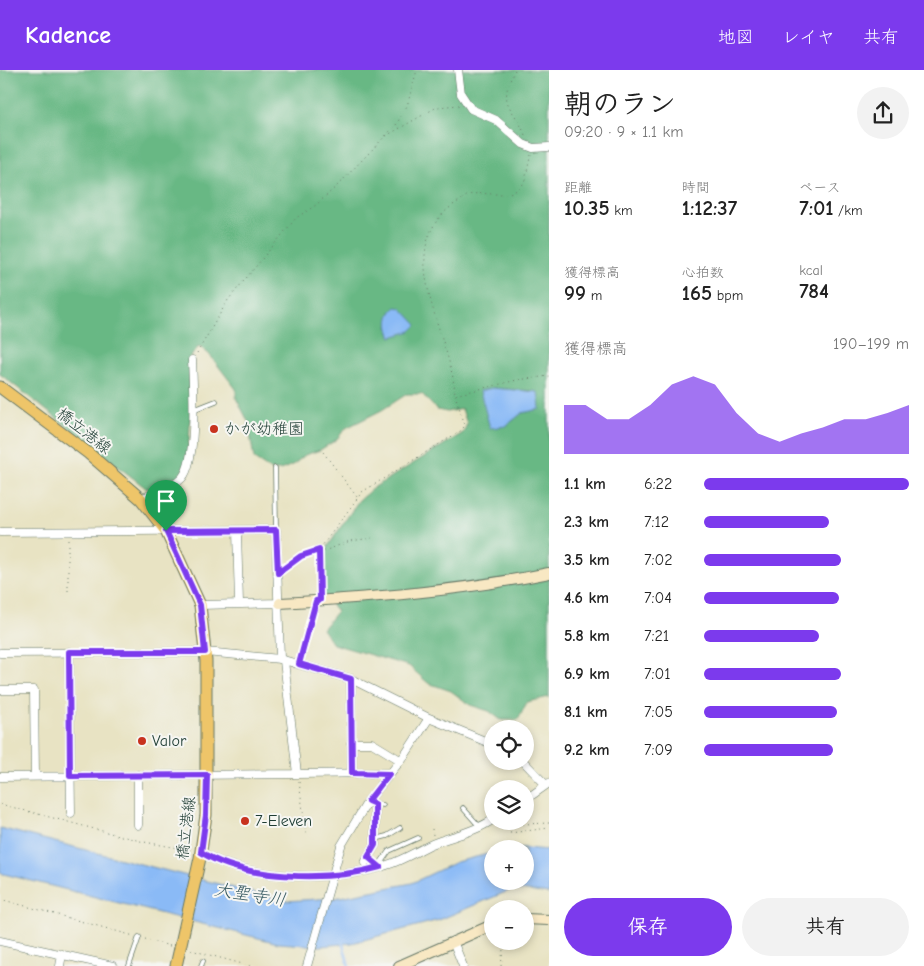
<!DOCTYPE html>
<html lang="ja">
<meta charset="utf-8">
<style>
body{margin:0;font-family:"Comic Neue","Klee One",sans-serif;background:#f2f2f2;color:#222;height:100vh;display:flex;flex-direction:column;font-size:19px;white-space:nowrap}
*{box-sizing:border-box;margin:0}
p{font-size:16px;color:#767676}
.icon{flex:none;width:28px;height:28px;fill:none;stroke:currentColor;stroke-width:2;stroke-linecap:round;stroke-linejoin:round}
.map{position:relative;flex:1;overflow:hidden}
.drawer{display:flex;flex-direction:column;background:#fff;width:375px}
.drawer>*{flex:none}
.fabs{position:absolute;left:484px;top:650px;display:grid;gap:10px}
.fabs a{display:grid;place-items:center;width:50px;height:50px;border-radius:50%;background:#fff;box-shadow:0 2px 8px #0003;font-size:25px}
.pin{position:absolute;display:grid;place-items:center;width:42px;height:42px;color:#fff;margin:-51px -21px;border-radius:50% 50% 50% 0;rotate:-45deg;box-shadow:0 0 5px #0007}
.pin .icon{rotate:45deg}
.round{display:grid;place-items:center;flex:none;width:52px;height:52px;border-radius:26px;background:#f2f2f2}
.headline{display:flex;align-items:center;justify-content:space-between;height:85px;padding:0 15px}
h1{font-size:28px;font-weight:600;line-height:38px}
.stats{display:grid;grid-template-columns:repeat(3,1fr);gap:8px;height:85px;padding:5px 15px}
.stats div{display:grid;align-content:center}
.stats b{font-size:21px;font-weight:600}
.stats small{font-size:14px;font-weight:400}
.stats p{font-size:14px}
.chart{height:140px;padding:10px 15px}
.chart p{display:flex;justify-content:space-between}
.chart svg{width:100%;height:90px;margin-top:5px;fill:#7c3aed;opacity:.7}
.button{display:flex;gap:10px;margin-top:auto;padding:10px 15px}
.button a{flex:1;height:58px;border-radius:30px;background:#7c3aed;color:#fff;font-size:20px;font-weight:600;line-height:58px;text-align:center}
.button a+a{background:#f2f2f2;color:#222}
ul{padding:0 15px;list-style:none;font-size:16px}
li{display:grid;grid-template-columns:80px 60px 1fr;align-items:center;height:38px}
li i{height:12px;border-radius:6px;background:#7c3aed}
header{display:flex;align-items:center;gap:30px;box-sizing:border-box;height:70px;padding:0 25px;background:#7c3aed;color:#fff}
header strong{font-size:24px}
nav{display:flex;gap:28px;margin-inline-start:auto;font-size:18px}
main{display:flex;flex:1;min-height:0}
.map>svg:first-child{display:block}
.forest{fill:#67b884;stroke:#437a5c;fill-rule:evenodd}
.water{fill:#8abaf6;stroke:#547c95}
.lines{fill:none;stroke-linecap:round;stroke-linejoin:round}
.stream{stroke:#8abaf6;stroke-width:2.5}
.lane-casing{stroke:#657766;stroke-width:5.5}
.street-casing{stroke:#657766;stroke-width:9}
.secondary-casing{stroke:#657766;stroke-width:12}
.primary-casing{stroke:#657766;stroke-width:13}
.path{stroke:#657766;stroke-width:1;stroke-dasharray:1 4;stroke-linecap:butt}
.lane{stroke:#fff;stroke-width:4}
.street{stroke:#fff;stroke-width:8}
.secondary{stroke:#f8e8c3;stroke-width:10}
.primary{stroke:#eec569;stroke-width:11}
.route-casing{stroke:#fff;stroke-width:10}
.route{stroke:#7c3aed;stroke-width:6}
.poi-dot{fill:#c8321e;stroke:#f6f6f2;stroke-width:2}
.labels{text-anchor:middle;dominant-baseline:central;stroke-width:4;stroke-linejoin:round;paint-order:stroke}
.poi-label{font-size:16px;fill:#1f3d34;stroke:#f6f6f2;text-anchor:start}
.street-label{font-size:16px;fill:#1f3d34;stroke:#f6f6f2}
.water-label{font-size:18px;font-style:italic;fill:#3a5c64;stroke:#f6f6f2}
</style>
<header>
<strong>Kadence</strong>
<nav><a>地図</a><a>レイヤ</a><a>共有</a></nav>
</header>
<main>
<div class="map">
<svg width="549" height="896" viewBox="0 0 549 896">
<rect width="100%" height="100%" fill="#f6f6f2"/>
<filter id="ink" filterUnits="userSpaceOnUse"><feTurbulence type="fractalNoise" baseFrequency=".02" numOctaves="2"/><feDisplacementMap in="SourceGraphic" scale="10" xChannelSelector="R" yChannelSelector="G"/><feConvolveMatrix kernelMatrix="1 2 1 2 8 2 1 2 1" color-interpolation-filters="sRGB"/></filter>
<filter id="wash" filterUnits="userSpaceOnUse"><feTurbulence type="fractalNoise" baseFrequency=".0096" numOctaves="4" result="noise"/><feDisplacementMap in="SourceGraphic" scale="20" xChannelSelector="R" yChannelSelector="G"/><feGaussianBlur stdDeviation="1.12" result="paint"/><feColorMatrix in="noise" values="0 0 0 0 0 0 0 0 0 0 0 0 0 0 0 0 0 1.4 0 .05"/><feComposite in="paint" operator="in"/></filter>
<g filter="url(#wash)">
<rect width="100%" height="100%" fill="#e8e3c3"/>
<path class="forest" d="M0 0H549V627L527 632 518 650H501L489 641 470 635 451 621 428 613 409 596 333 574 322 559 337 541 322 523V485L359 430 373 418 463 363 467 354 462 339 447 342 437 340 422 324H407L382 340 346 358 336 370 320 380 305 385 293 395 280 400H271L254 389 248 351 236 328V319L209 284 199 276 189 289C189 316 195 387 179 408 172 416 157 418 147 419L0 304ZM398 237 416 254 392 267 388 257 391 242ZM492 318 534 321 540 339 522 343 506 356Z"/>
<path class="water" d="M396 237 401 238 417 255 411 261 392 267C387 257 386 245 396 237Z
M492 318 538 322 540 339 522 343 506 356 490 358 480 321Z
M0 758 285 831 335 828 412 813 456 792 492 783V811H525V779H507L514 777 549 780V824L513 819 439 850 352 873 321 876 278 873 0 803Z"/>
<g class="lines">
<path class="stream" d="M342 871 349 896"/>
</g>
</g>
<g filter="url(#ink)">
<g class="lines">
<g class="lane-casing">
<path id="lane" d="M193 340 216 331
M275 398 276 460
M375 734 383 735
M463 738 480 757
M375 769 387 766 400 758
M379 795 389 781 418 768
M129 896 139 867
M201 896 203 891"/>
</g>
<g class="street-casing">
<path id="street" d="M458 0 461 24 471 39 496 50 523 74 533 78 549 77
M141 429C154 422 171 420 182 408 198 390 193 316 192 290
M237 461 239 533
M0 462 276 460 280 589
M200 535 280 533
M69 582 71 743
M0 583 205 582 280 589 351 609 429 648 492 674
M284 591 297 704
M351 609 352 703
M0 620H34L35 706
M351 673H372L400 690
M523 691 546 715
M0 707 389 703
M525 730 549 713
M138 755V705
M201 782C246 811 337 812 387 795 403 790 417 781 432 774 452 766 475 762 492 750
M365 793 375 775V734L368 731
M0 871 113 896
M453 871 463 896
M60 896 62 884
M307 896 341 776 368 731 405 685 429 648"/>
</g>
<g class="secondary-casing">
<path id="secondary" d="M280 533C369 528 461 521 549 503
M525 849 549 850
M399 896 492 855"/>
</g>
<g class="primary-casing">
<path id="primary" d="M0 317 88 383 141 429 166 461 200 535 206 591V745L200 788 176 896"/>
</g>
<path class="path" d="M515 0C496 37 513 34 525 65
M386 66 437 37 459 35
M531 85C528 93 527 107 523 114 512 131 485 120 469 125 464 127 460 131 456 133 388 178 452 264 455 325L517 310 549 306
M197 283 228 230 296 148 316 135 338 115 396 55 407 36 417 0
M323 382 357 427
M68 470V523
M319 483 350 471 372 468
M319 484V522
M286 497 301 485 319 480 362 422 462 360 465 355 455 325
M301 586 314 541
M299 712 306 763
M0 734 144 772 190 780
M498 755 549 753
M432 759 433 765
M510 763 549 758
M0 829 134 866
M145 869 170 876
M191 880 250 896
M501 896 504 871"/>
<use href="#lane" class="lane"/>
<use href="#street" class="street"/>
<use href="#secondary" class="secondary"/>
<use href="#primary" class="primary"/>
</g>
</g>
<g class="lines" filter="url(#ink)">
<g class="route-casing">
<path id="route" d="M276 460 278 503 301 486 319 480 320 530 316 531 299 594 351 609 352 703 389 704 368 731 375 734V775L368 787 380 797C331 811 245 811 201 782L206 745 207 705 70 706 69 582H205L200 535 166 461Z"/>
</g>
<use href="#route" class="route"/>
</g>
<g class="poi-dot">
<circle cx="214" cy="359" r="5"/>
<circle cx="142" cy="671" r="5"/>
<circle cx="245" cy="751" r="5"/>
</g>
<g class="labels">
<g class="poi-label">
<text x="224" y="359">かが幼稚園</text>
<text x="152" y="671">Valor</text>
<text x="255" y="751">7-Eleven</text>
</g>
<g class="street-label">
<text transform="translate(84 361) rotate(38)">橋立港線</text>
<text transform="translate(186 758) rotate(-83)">橋立港線</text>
</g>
<g class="water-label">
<text transform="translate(250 825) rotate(9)">大聖寺川</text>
</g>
</g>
</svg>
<div class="fabs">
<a><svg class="icon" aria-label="locate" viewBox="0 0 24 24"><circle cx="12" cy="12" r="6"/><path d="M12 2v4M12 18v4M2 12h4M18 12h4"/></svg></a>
<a><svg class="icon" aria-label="layers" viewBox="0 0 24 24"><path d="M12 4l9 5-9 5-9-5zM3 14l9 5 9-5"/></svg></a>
<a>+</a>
<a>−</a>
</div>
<div class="pin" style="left:166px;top:461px;background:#1e9e55"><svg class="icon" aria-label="arrive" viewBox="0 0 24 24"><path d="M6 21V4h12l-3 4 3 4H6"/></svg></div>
</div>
<section class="drawer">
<div class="headline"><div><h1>朝のラン</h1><p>09:20 · 9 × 1.1 km</p></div><a class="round"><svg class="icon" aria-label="share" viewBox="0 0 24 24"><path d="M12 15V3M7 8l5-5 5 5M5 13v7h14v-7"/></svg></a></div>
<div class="stats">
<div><p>距離</p><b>10.35<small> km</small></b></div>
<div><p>時間</p><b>1:12:37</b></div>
<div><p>ペース</p><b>7:01<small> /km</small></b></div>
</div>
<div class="stats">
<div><p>獲得標高</p><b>99<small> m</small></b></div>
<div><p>心拍数</p><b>165<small> bpm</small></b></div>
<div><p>kcal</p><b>784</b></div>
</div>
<div class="chart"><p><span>獲得標高</span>190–199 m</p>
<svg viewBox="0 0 160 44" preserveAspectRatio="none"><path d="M0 44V20L10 20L20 27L30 27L40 20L50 10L60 6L70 10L80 24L90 34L100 38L110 34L120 31L130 27L140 27L150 24L160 20V44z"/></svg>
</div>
<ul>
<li><b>1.1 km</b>6:22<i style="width:100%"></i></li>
<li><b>2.3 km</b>7:12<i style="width:61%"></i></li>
<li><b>3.5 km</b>7:02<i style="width:67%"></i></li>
<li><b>4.6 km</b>7:04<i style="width:66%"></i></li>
<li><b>5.8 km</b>7:21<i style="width:56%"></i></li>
<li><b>6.9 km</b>7:01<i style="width:67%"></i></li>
<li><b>8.1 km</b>7:05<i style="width:65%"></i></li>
<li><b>9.2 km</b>7:09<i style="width:63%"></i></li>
</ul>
<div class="button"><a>保存</a><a>共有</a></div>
</section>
</main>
